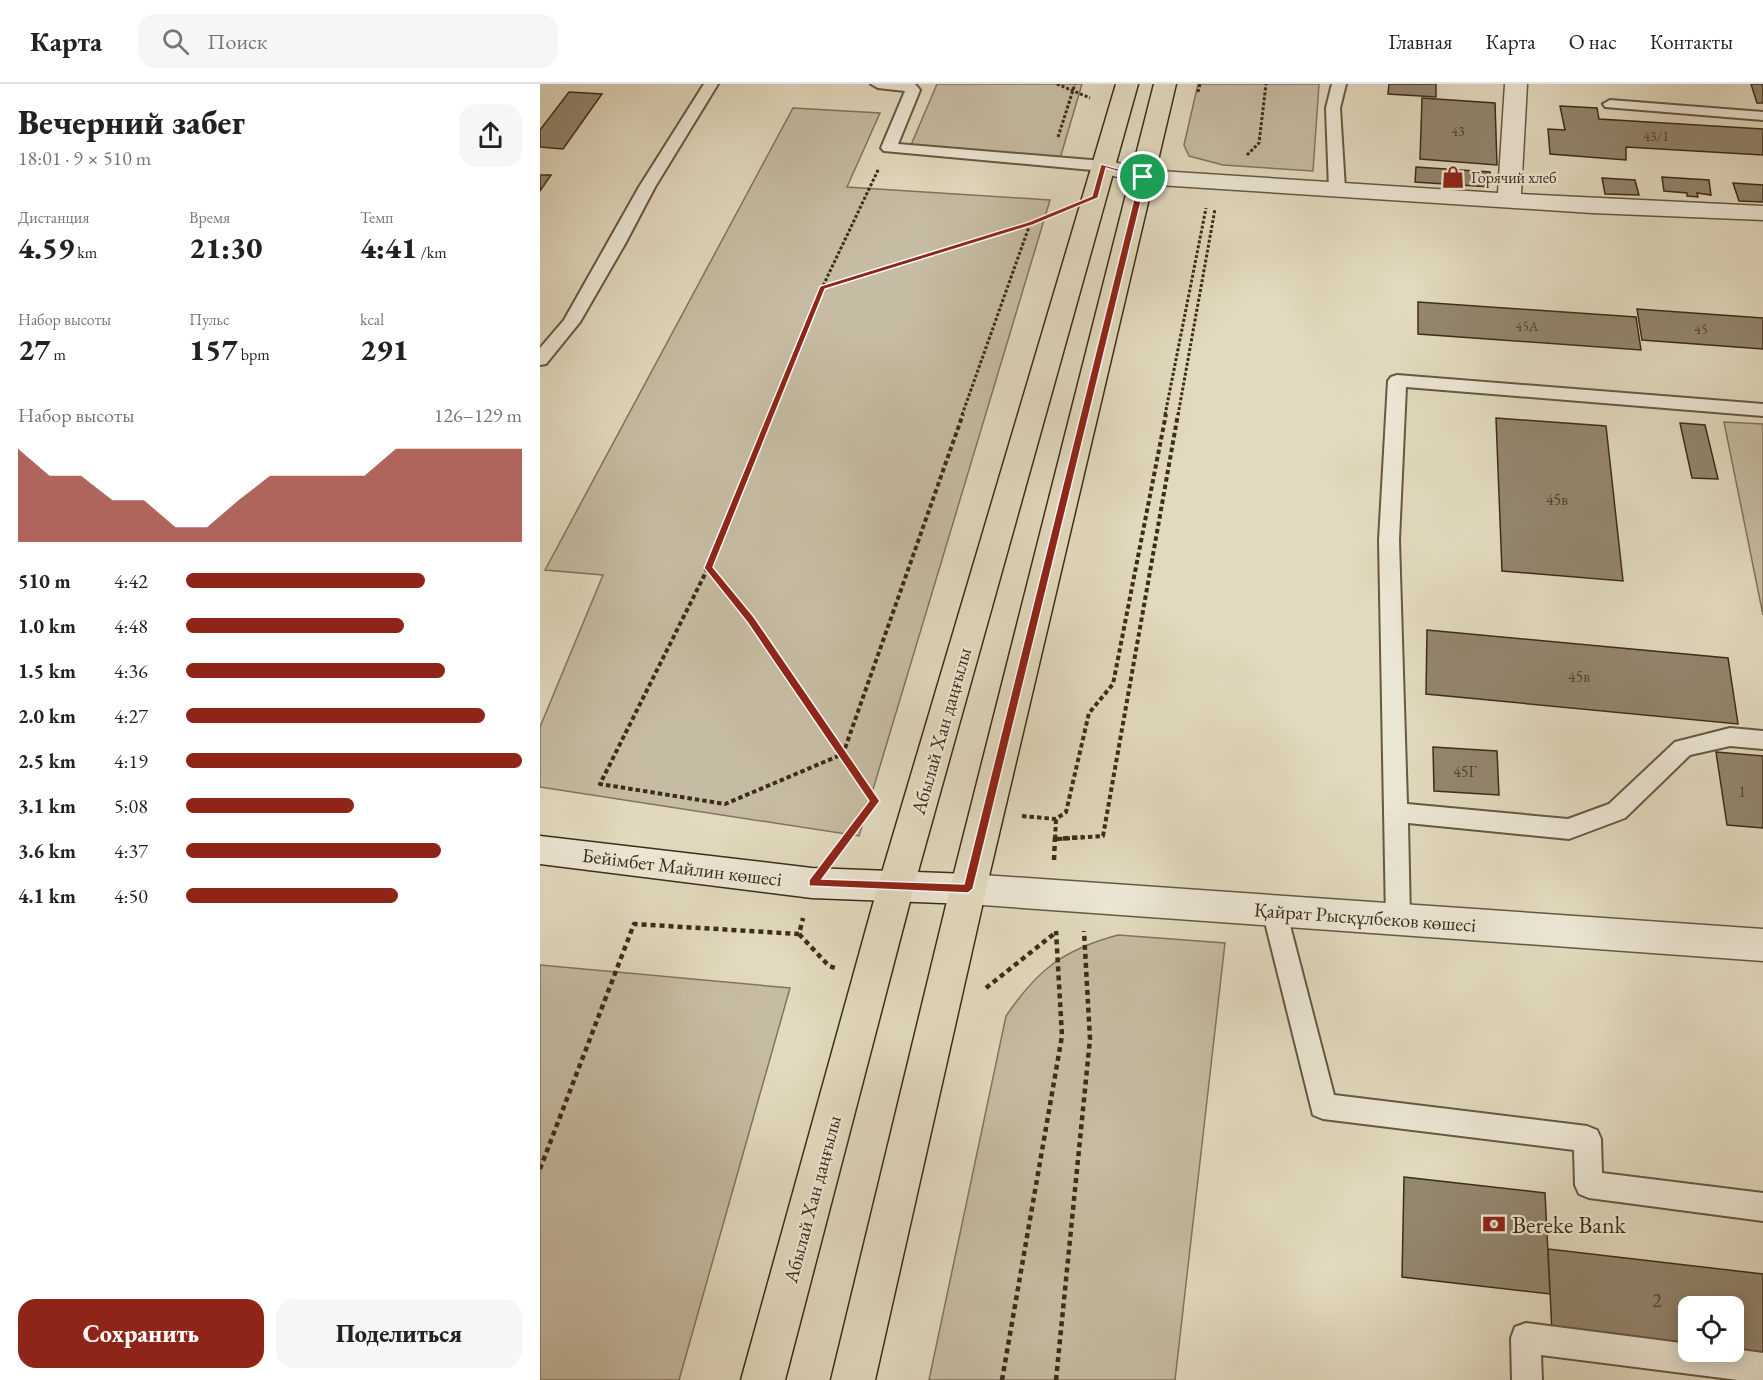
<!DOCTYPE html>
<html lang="ru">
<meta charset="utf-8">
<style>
body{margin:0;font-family:"EB Garamond",serif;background:#f6f6f6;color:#222;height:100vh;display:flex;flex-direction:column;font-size:22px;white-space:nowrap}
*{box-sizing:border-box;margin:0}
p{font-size:20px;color:#767676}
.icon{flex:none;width:33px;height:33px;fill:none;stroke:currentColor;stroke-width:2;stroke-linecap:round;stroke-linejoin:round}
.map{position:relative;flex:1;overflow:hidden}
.panel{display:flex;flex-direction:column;background:#fff;width:540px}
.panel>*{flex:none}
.tools{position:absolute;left:1138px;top:1212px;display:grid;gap:12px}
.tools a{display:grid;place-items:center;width:66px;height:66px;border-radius:12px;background:#fff;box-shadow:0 3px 15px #0003;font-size:30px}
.pin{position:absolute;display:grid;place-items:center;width:51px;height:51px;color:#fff;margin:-26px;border:3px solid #fff;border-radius:50%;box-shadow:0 2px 6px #0007}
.round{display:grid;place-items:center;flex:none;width:63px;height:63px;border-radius:18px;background:#f6f6f6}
.overview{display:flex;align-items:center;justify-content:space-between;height:102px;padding:0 18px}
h1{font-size:33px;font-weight:800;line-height:45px}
.figures{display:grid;grid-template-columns:repeat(3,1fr);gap:9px;height:102px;padding:6px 18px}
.figures div{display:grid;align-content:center}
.figures b{font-size:30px;font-weight:800}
.figures small{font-size:16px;font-weight:400}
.figures p{font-size:16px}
.chart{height:168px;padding:12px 18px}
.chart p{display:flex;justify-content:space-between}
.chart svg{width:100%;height:108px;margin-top:6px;fill:#8f2418;opacity:.7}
.cta{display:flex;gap:12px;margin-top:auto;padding:12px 18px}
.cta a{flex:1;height:69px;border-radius:18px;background:#8f2418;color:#fff;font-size:24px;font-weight:800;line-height:69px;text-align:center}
.cta a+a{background:#f6f6f6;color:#222}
ul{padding:0 18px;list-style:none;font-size:20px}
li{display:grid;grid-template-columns:96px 72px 1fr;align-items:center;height:45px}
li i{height:15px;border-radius:8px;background:#8f2418}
header{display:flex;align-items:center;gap:36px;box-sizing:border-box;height:84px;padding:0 30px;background:#fff;border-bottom:2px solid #e0e0e0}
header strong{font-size:28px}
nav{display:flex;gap:33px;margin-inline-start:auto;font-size:21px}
.search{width:420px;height:54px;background:#f6f6f6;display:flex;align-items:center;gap:15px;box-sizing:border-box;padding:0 21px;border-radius:18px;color:#767676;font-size:22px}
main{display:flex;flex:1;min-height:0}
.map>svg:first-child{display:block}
.green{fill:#c6bca3;stroke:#82745e;stroke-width:1.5}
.building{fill:#93866f;stroke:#3d2c18;stroke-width:1.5}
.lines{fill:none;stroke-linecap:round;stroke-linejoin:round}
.lane-casing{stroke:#665842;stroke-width:4}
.street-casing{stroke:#665842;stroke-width:3}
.secondary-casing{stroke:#3d2c18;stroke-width:3}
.primary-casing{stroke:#3d2c18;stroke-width:3}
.path-far2{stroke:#3d2c18;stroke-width:3;stroke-dasharray:3 2;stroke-linecap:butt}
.path-far1{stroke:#3d2c18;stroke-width:4;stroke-dasharray:4.5 3;stroke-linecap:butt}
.path{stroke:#3d2c18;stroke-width:4.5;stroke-dasharray:5 4;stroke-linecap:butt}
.lane{fill:#ece7d5;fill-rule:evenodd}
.street{fill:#ece7d5;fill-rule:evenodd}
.secondary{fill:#ece7d5;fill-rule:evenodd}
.primary{fill:#e2dabf;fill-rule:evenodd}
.route{fill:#8f2418;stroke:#fff;stroke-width:1.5;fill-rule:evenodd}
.labels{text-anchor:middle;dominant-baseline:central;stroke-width:4.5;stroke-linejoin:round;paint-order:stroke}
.far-number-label{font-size:14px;fill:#52422e}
.far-poi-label{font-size:16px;fill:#3d2c18;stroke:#ece7d5;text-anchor:start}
.number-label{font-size:16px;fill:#52422e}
.street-label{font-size:20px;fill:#3d2c18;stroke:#ece7d5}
.near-number-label{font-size:20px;fill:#52422e}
.near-poi-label{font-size:24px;fill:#3d2c18;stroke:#ece7d5;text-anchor:start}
</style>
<header>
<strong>Карта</strong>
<div class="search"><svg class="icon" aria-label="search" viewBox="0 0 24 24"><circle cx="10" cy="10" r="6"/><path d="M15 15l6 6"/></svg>Поиск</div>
<nav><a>Главная</a><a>Карта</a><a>О нас</a><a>Контакты</a></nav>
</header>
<main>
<section class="panel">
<div class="overview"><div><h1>Вечерний забег</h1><p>18:01 · 9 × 510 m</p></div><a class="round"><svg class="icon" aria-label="share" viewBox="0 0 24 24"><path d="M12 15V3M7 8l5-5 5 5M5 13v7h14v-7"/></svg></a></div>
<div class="figures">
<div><p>Дистанция</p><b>4.59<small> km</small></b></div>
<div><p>Время</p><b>21:30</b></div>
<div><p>Темп</p><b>4:41<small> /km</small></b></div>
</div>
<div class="figures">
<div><p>Набор высоты</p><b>27<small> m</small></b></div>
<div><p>Пульс</p><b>157<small> bpm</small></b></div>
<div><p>kcal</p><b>291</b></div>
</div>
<div class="chart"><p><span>Набор высоты</span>126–129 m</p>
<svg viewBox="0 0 160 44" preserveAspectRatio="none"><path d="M0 44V6L10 17L20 17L30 27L40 27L50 38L60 38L70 27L80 17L90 17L100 17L110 17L120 6L130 6L140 6L150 6L160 6V44z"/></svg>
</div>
<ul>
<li><b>510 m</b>4:42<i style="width:71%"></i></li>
<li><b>1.0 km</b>4:48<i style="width:65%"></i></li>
<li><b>1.5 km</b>4:36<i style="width:77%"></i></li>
<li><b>2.0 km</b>4:27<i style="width:89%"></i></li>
<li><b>2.5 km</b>4:19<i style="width:100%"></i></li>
<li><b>3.1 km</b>5:08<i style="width:50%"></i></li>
<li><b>3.6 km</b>4:37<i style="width:76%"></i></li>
<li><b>4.1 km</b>4:50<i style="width:63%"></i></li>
</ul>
<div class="cta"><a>Сохранить</a><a>Поделиться</a></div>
</section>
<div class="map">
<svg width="1223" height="1296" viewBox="0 0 1223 1296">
<rect width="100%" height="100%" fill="#e2dabf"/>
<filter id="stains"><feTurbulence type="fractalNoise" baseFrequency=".00333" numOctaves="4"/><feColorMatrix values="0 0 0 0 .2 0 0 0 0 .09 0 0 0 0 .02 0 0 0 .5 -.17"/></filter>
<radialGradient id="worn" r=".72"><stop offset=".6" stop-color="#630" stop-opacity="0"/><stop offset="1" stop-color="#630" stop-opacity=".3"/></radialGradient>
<path class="green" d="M397 0H542L519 78 368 68Z
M658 0H779L773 87 683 81 649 72 644 61Z
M253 24 340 29 307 103 510 116 319 752 0 703V643L63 491 5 486Z
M1184 338 1223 340V531Z
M578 851 685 859 635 1296H389L466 932C498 885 523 866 578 851Z
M0 881 250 904 139 1296H0Z"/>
<path class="building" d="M849 0H896V13L848 10Z
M1211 0H1223V19H1217Z
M29 8 62 10 23 65 0 63V46Z
M882 14 955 19 957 81 880 75Z
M1020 22 1057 24 1059 35 1223 45V71L1086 63V76L1010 70 1008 45 1025 46Z
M876 83 950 88V103L875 98Z
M0 91H11L0 107Z
M1122 93 1169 96 1171 111 1157 109 1158 113 1147 112V109L1124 107Z
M1062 94 1095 96 1099 111 1065 110Z
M1193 99 1223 101V118L1199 117Z
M878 218 1096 233 1101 266 878 250Z
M1097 225 1223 234V265L1102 256Z
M956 334 1066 342 1083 497 962 487Z
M1140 339 1165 341 1178 395 1152 394Z
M887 546 1188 574 1198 640 886 610Z
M893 663 957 667 959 711 894 707Z
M1176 668 1223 672V744L1187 741Z
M864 1093 1005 1109 1010 1210 862 1193Z
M1008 1165 1223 1190V1274L1169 1268H1194V1222H1149V1265L1012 1249Z"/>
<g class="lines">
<g class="lane-casing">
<path id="lane" d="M164 0H178L115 103 85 160 40 238 6 280 0 281V264L24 236 99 103Z
M331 0H375L380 6 358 60 563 77 571 82 563 87 344 67 341 64 365 7 338 4Z
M792 0H806L800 24 805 105 797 110 789 105 786 24Z
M1070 16 1223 28V36L1065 23 1063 20Z
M857 291 1223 320V332L866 303 859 456 867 720 1028 735 1069 720 1135 658 1190 644 1223 647V665L1190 662 1150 671 1085 734 1029 755 868 739 870 835 867 842 858 845 849 842 846 835 839 456 848 297 851 293Z
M734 816 743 819 746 826 794 1011 1047 1042 1057 1046 1061 1055 1062 1089 1223 1109V1137L1049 1114 1039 1110 1035 1101 1034 1066 783 1035 773 1031 722 826 725 819Z
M986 1239 1149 1260V1268H1194V1265L1223 1269V1296H1198L1001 1271 1002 1296H972L971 1254 975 1243Z"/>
</g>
<g class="street-casing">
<path id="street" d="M965 0H987L981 110 1223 122V136L1052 129 603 100 555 87 552 82 555 77 563 75 604 86 958 109Z
M428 790 1223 845V877L428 820 415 816 410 805 415 794Z"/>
</g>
<g class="secondary-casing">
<path id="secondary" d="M0 752 272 784 428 790 441 794 446 805 441 816 428 820 272 814 0 780Z"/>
</g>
<g class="primary-casing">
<path id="primary" d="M576 0H598L374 802 245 1296H201L338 802Z
M614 0H636L446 805 335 1296H291L410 805Z"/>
</g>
<path class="path-far2" d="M517 0 550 14
M658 8 660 0
M518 53 535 0
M707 71 719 59 726 0
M283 204 424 161 516 129
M230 331 282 204 339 84
M422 331 490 140
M625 331 666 124
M638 331 675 125"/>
<path class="path-far1" d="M231 330 168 484 211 535 335 717 306 755
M168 484 60 700 185 720 303 670 423 330
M482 732 516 735 526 728 549 629 573 600 626 330
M515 755 516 735
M518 755 563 752 638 330"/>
<path class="path" d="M514 755 543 753
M299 764 307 753
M514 776 515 753
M259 850 289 882 295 884
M446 904 515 849
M0 1085 94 840 259 850 263 834
M462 1296 522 952 516 847
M516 1296 550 955 544 847"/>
<use href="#lane" class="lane"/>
<use href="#street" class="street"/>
<use href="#secondary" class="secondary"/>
<use href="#primary" class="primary"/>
</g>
<path class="route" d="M561 80 607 93 433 805 428 809 269 802V796L329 717 207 538 164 484 280 202 488 138 552 112ZM566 84 599 94 424 800 282 795 340 717 214 533 173 483 285 205 493 141 558 114Z"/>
<defs>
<g id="shop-bare" transform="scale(1.8)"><path d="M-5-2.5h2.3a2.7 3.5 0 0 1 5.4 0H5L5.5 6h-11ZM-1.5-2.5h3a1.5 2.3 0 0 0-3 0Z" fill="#8f2418" stroke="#ece7d5" stroke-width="2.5" paint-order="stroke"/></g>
<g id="bank-bare" transform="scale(1.8)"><path d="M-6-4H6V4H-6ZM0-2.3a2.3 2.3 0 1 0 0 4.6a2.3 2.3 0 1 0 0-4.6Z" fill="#8f2418" stroke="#ece7d5" stroke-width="2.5" paint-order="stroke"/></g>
</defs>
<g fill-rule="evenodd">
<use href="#shop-bare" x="913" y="93"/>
<use href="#bank-bare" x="954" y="1140"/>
</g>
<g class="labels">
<g class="far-number-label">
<text x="918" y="47">43</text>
<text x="1116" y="52">43/1</text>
<text x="987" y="242">45А</text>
<text x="1161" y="245">45</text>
</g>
<g class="far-poi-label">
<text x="931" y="93">Горячий хлеб</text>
</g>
<g class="number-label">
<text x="1017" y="415">45в</text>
<text x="1039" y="592">45в</text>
<text x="925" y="687">45Г</text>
<text x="1202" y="707">1</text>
</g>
<g class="street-label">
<text transform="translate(401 647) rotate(-74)">Абылай Хан даңғылы</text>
<text transform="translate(142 783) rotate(7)">Бейімбет Майлин көшесі</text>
<text transform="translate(825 833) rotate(4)">Қайрат Рысқұлбеков көшесі</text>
<text transform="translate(272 1115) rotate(-75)">Абылай Хан даңғылы</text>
</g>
<g class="near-number-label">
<text x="1117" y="1216">2</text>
</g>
<g class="near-poi-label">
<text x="972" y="1140">Bereke Bank</text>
</g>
</g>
<rect width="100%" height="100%" filter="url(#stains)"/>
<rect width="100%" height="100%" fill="url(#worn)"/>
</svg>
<div class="tools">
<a><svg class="icon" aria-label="locate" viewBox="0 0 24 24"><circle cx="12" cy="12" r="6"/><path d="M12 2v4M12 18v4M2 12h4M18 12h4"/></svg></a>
</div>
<div class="pin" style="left:603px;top:93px;background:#1e9e55"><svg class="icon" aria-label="arrive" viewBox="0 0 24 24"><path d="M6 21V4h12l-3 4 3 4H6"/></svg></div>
</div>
</main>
